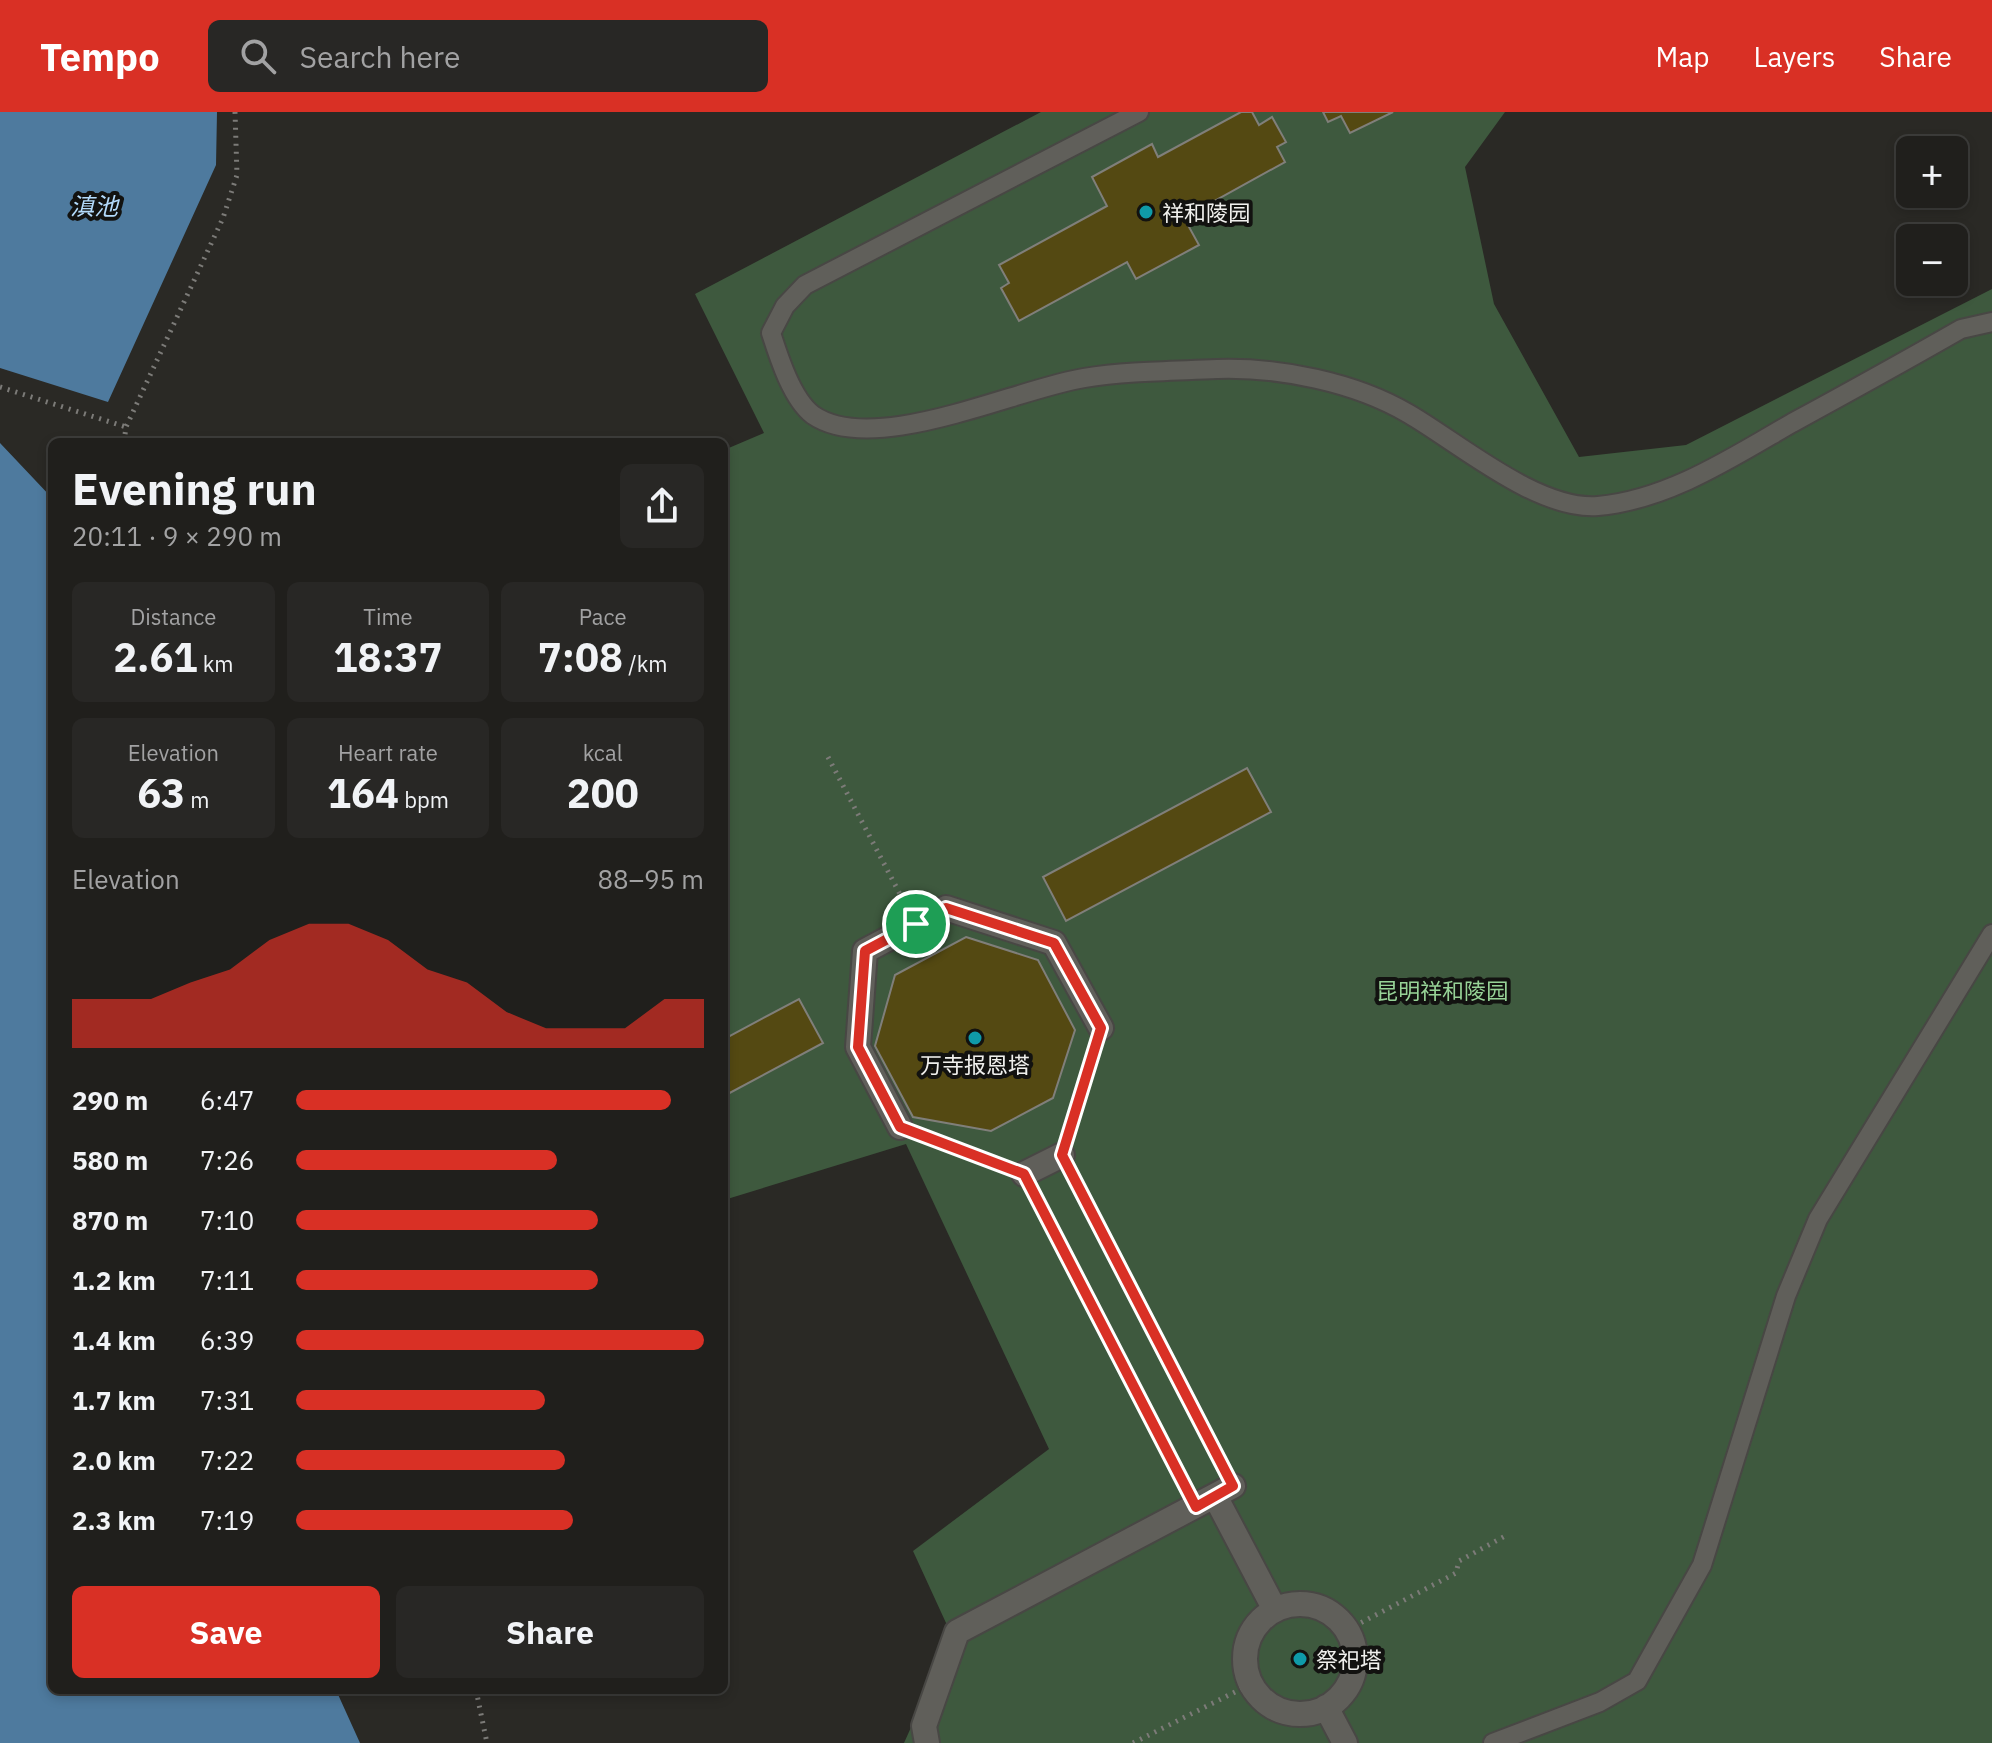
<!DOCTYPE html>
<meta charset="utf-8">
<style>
body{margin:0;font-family:"IBM Plex Sans","Noto Sans SC",sans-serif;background:#282725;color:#f1f3f6;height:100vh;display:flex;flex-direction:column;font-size:30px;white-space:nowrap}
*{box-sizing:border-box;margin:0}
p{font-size:26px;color:#a2a2a3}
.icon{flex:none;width:44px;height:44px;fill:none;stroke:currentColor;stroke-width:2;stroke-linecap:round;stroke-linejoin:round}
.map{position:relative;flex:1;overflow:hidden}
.details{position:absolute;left:48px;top:326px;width:680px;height:1256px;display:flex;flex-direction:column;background:#201f1c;border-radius:12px;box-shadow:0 4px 12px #0003,0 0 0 2px #3d3d3b}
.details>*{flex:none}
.controls{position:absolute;left:1896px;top:24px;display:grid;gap:16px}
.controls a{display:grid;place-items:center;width:72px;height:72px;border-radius:12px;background:#201f1c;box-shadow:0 4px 12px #0003,0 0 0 2px #3d3d3b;font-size:40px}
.pin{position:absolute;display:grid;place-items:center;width:68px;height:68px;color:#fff;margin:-34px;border:4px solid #fff;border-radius:50%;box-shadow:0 2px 8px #0007}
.round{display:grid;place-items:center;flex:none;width:84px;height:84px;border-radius:12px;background:#282725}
.overview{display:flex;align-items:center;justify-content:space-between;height:136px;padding:0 24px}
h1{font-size:44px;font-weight:800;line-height:60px}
.stats{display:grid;grid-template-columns:repeat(3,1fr);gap:12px;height:136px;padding:8px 24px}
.stats div{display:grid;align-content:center;border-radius:12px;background:#282725;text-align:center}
.stats b{font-size:40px;font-weight:800}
.stats small{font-size:22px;font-weight:400}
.stats p{font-size:22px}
.chart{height:224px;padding:16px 24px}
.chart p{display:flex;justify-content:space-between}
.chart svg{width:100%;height:144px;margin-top:8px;fill:#d93025;opacity:.7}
.button{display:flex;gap:16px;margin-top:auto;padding:16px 24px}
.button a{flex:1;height:92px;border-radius:12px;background:#d93025;color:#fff;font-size:32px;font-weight:800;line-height:92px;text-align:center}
.button a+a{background:#282725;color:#f1f3f6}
ul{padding:0 24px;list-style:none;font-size:26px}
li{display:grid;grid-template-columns:128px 96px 1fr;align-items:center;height:60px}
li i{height:20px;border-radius:10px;background:#d93025}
header{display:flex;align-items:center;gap:48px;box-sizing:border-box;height:112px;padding:0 40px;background:#d93025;color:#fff}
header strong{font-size:38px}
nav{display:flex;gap:44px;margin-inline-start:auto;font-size:28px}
.search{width:560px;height:72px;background:#282725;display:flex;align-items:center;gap:20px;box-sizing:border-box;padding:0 28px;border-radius:12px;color:#a2a2a3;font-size:30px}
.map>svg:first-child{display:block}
.green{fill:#3e593e}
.water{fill:#4e7a9e}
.building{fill:#544912;stroke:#807f7a;stroke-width:2}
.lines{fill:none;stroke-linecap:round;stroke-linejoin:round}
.lane-casing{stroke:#484744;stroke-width:22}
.street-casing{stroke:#484744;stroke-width:28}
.path{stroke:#7c7b78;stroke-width:5;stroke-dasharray:2 6;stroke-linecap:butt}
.lane{stroke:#605f5a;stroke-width:18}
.street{stroke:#605f5a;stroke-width:24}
.route-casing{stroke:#fff;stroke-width:16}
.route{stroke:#d93025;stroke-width:10}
.culture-dot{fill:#0f9aa8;stroke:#121210;stroke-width:3}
.labels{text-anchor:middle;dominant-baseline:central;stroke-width:8;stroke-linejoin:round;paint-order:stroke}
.poi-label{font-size:22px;fill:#f0f0ed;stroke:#121210;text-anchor:start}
.park-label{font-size:22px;fill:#97d397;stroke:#121210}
.water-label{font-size:24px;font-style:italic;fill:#b3dbfc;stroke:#121210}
</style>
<header>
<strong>Tempo</strong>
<div class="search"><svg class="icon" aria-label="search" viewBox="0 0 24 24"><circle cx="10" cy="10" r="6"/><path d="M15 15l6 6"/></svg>Search here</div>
<nav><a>Map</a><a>Layers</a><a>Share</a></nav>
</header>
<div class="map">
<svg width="1992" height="1631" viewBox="0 0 1992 1631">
<rect width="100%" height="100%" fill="#2a2925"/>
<path class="green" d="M1041 0H1505L1465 55 1494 192 1579 345 1686 333 1992 177V1631H904L952 1524 913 1439 1049 1337 906 1032 724 1088V338L764 321 695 182Z"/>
<path class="water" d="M0 0H217L216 53 108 290 0 256Z
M0 331 52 386V1578H336L360 1631H0Z"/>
<path class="building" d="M1241 0H1252L1259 13 1272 5 1286 30 1277 35 1285 50 1184 106 1199 133 1136 167 1127 150 1019 209 1001 176 1009 171 999 153 1107 94 1092 65 1152 32 1158 45Z
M1323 0H1393L1350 21 1341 4 1328 10Z
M1247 656 1271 700 1066 809 1043 765Z
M966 825 1038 848 1075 918 1053 986 991 1019 913 1005 875 934 895 863Z
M799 887 823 931 724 984V927Z"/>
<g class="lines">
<g class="lane-casing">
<path id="lane" d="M1139 0 805 173 785 194 771 221C779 246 792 287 813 303 874 345 1015 277 1084 266 1126 259 1173 259 1217 257 1279 255 1355 270 1409 302 1459 331 1538 399 1598 394 1668 388 1733 345 1792 311 1849 280 1905 249 1961 217L1992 210
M1493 1631 1600 1590 1637 1569 1702 1453 1786 1184 1818 1107 1992 822"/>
</g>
<g class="street-casing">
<path id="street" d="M900 1015 858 935 865 839 946 796 1054 831 1101 916
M1024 1062 1062 1043
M1215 1384 1275 1498
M1245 1547a55 55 0 1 1 110 0a55 55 0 1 1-110 0Z
M1326 1595 1345 1631
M927 1631 924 1614 957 1520 1233 1374"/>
</g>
<path class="path" d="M0 275 126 315
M124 330 126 315 223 106 237 63 235 0
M828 645 902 786
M1070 1018 1093 944
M927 1025 996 1051
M1075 1068 1221 1351
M1037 1087 1183 1370
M1347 1518 1456 1461 1459 1449 1507 1423
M476 1578 487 1631
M1133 1631 1251 1572"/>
<use href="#lane" class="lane"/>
<use href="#street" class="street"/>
</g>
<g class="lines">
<g class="route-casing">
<path id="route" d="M946 796 1054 831 1101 916 1062 1043 1233 1374 1196 1395 1024 1062 900 1015 858 935 865 839Z"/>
</g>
<use href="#route" class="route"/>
</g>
<g class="culture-dot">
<circle cx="1146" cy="100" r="8"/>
<circle cx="975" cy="926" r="8"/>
<circle cx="1300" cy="1547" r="8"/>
</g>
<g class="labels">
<g class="poi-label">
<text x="1162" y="100">祥和陵园</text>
<text x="975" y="952" text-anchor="middle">万寺报恩塔</text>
<text x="1316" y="1547">祭祀塔</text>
</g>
<g class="park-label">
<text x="1442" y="878">昆明祥和陵园</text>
</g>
<g class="water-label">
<text x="94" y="94">滇池</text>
</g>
</g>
</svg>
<div class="controls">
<a>+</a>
<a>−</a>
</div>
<div class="pin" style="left:916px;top:812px;background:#1e9e55"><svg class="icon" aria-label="arrive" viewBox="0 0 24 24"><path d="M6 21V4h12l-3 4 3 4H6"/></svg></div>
<section class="details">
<div class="overview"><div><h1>Evening run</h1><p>20:11 · 9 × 290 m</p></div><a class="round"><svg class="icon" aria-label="share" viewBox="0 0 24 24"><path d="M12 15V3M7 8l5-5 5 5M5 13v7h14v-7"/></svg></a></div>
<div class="stats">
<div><p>Distance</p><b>2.61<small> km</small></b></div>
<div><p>Time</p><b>18:37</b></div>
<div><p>Pace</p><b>7:08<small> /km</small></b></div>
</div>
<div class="stats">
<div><p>Elevation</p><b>63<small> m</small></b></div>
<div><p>Heart rate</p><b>164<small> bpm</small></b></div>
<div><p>kcal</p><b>200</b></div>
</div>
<div class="chart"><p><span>Elevation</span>88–95 m</p>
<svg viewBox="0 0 160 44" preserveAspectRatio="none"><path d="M0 44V29L10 29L20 29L30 24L40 20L50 11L60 6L70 6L80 11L90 20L100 24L110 33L120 38L130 38L140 38L150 29L160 29V44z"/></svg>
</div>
<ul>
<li><b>290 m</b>6:47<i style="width:92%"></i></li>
<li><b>580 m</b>7:26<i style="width:64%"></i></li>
<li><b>870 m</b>7:10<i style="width:74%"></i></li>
<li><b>1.2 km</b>7:11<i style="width:74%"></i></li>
<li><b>1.4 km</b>6:39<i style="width:100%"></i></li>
<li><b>1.7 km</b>7:31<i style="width:61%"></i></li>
<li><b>2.0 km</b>7:22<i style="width:66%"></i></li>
<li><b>2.3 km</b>7:19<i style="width:68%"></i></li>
</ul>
<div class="button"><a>Save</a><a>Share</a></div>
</section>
</div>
